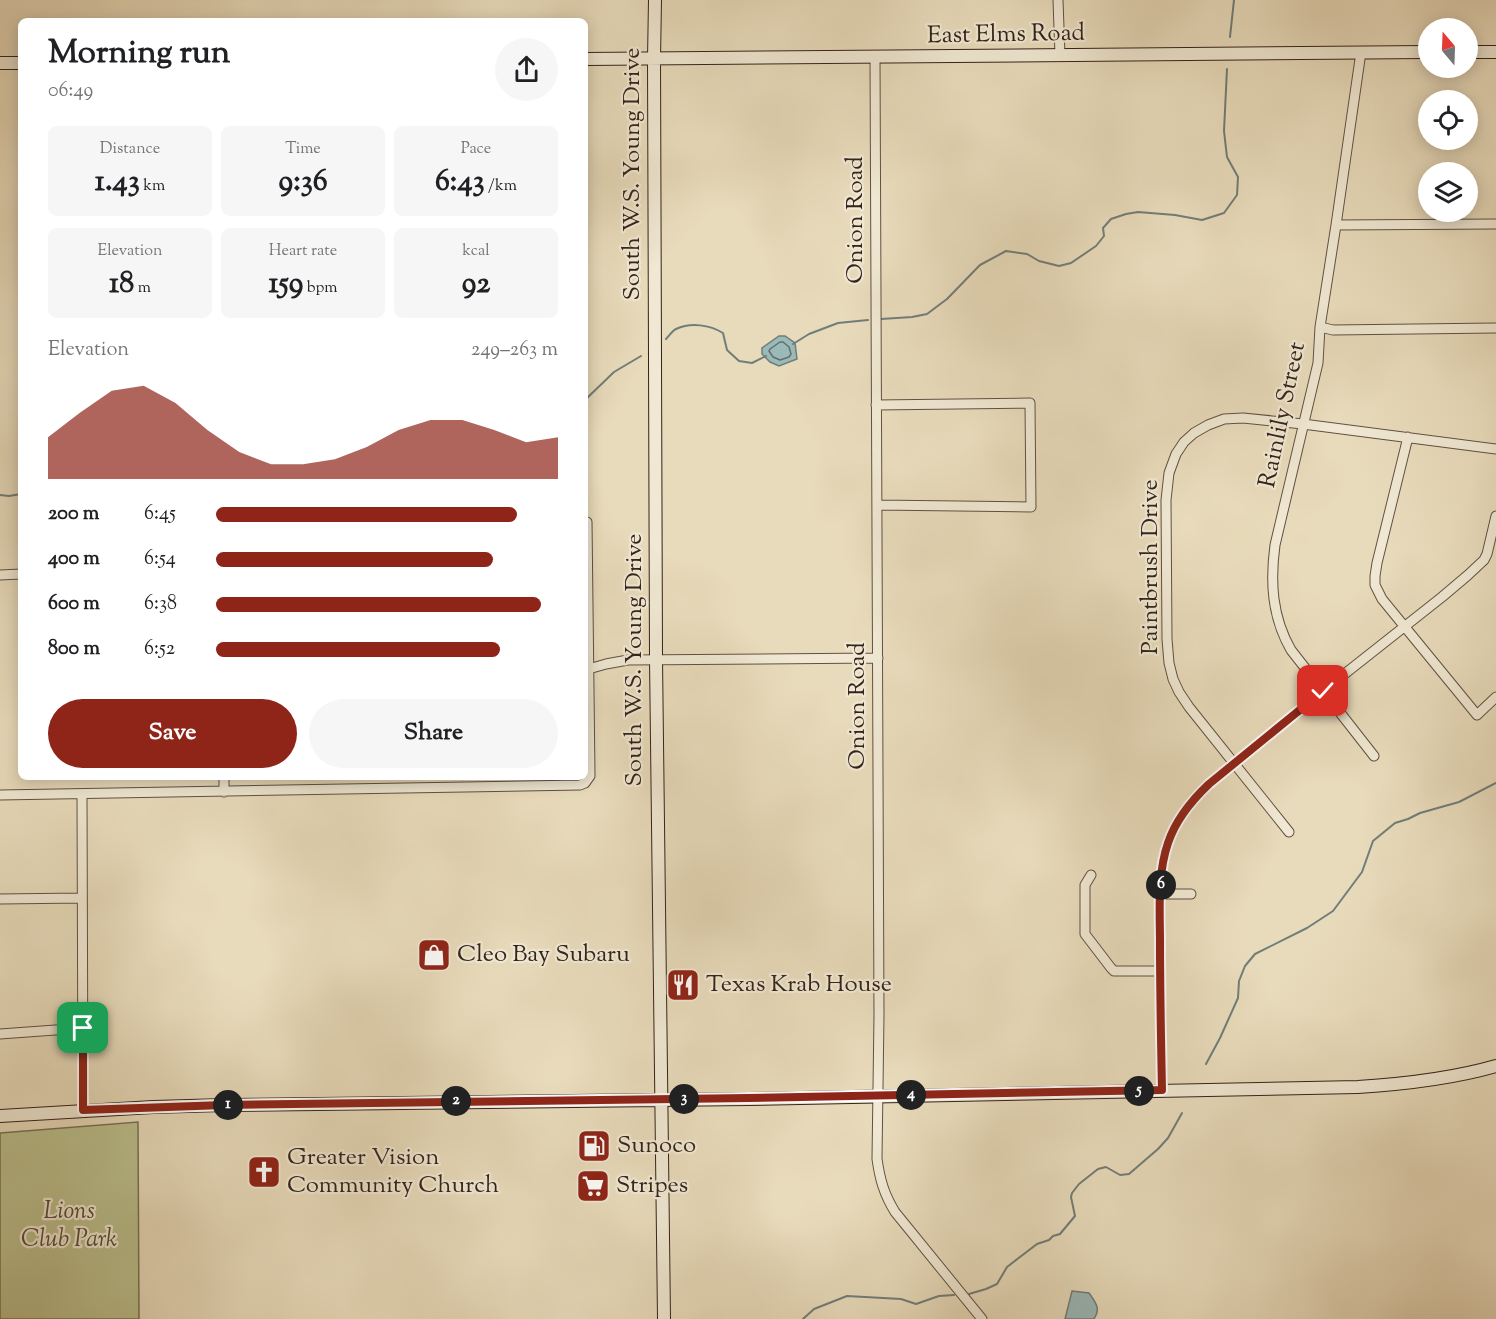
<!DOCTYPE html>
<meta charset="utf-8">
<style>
body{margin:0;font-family:"Sorts Mill Goudy",serif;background:#f6f6f6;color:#202124;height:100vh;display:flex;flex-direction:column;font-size:22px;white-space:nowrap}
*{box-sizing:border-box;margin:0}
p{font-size:20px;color:#757577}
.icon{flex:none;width:33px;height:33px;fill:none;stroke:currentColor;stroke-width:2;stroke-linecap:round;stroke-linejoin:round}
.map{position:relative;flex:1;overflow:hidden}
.panel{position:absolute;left:18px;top:18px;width:570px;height:762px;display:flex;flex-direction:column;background:#fff;border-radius:9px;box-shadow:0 3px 15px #0003}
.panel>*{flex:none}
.needle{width:39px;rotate:341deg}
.controls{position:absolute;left:1418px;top:18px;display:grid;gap:12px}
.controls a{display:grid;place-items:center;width:60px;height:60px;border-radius:50%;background:#fff;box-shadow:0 3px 15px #0003;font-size:30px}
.pin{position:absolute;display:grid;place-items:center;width:51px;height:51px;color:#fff;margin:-26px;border-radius:12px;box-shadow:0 3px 9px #0006}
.km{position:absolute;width:30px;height:30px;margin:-15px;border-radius:50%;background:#222;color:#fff;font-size:16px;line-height:30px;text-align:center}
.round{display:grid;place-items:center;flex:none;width:63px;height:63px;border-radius:32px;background:#f6f6f6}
.headline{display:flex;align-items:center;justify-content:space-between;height:102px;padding:0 30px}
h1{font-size:33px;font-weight:700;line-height:45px}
.metrics{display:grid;grid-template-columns:repeat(3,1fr);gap:9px;height:102px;padding:6px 30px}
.metrics div{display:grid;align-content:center;border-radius:9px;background:#f6f6f6;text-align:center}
.metrics b{font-size:30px;font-weight:700}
.metrics small{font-size:16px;font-weight:400}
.metrics p{font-size:16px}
.chart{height:168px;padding:12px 30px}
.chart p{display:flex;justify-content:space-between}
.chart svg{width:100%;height:108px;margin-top:6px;fill:#8f2418;opacity:.7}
.action{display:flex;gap:12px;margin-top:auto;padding:12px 30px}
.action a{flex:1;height:69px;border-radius:36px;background:#8f2418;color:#fff;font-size:24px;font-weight:700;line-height:69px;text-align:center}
.action a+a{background:#f6f6f6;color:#202124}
ul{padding:0 30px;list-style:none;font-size:20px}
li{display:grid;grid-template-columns:96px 72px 1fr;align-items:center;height:45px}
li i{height:15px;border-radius:8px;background:#8f2418}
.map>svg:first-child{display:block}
.green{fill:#babf8d;stroke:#767154;stroke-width:1.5}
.water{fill:#9ab9b9;stroke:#717d7a;stroke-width:1.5}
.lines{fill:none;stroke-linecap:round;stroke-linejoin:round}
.shore{stroke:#666e6a;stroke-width:1.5}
.stream{stroke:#717d7a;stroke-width:2}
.minor-casing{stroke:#605143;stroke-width:11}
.secondary-casing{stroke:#33231b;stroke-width:14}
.minor{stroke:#f0e8d3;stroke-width:9}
.secondary{stroke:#f0e8d3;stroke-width:12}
.route-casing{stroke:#fff;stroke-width:12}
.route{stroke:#8f2418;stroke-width:8}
.labels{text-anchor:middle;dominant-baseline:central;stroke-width:4.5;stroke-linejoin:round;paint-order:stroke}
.street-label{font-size:24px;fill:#33231b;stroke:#f0e8d3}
.poi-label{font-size:24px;fill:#33231b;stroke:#f0e8d3;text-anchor:start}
.park-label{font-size:24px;font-style:italic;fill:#554a38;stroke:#f0e8d3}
</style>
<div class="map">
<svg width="1496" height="1319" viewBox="0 0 1496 1319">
<rect width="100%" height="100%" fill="#e8dbbb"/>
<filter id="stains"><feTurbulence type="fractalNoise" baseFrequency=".00333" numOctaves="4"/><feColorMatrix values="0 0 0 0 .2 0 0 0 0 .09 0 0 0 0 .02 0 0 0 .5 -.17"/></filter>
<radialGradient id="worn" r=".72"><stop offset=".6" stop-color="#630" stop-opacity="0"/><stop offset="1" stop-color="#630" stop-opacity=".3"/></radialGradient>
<path class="green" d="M138 1122 139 1319H0V1133Z"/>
<path class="water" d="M779 336H785L795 343 797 359 779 366 770 362 762 354V348Z
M1072 1291 1089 1293C1096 1303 1101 1309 1094 1319H1065Z"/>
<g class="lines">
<path class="shore" d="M780 342H783L789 347 791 354 789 357 780 360 773 357 769 351 770 349Z"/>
<path class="stream" d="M1230 37 1234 0
M881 319 912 317 927 314 947 299 980 265 1006 251 1027 254 1039 261 1059 266 1071 263 1096 246 1104 236 1103 228 1111 219 1126 214 1138 212 1175 215 1202 220 1224 213 1237 195 1238 177 1227 157 1224 131 1227 69
M666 339C669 336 672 331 676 329 691 322 710 325 723 333L727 350 739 361 752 363 766 356
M793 344 809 334 838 323 868 320
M585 400 614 372 641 356
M0 495 9 496 21 494
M1206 1064 1220 1038 1238 998 1239 981 1245 966 1255 954 1307 928 1333 911 1362 872 1373 841 1395 823 1408 819 1420 813 1459 802 1496 783
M969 1294 986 1289 997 1284 1007 1267 1037 1244 1049 1240 1053 1236 1060 1234 1075 1216 1071 1197 1072 1193 1079 1184 1098 1169 1106 1167 1120 1175 1129 1174 1158 1149 1168 1138 1182 1113
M803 1319 814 1309 847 1296 901 1299 916 1304 939 1296 954 1295"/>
<g class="minor-casing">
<path id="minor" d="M1058 0 1060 55
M1361 52 1336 225 1320 327 1318 363 1275 545C1270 582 1272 617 1291 650L1374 756
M875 57 879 1015 877 1159C880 1180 884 1194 895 1212L982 1319
M1336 225 1496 224
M1320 327 1333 330 1496 328
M876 405 1030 403 1031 507 877 505
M1408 437 1377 563 1375 576V585L1382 599 1477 715 1496 697
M0 575 21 574
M585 670 606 664 628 660 878 658
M224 777V792
M82 794 83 1111
M0 795 580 785 585 783 590 776 587 522
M1289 832 1189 707 1179 692 1173 679 1169 663 1167 639 1166 500 1169 473 1176 454 1184 442 1194 433 1208 425 1224 419 1243 418 1303 424 1496 449
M1091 875 1085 885V934L1111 968 1114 971H1160
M1160 894H1191
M0 899 82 898
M0 1034 83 1028
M1162 1090C1161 1041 1160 992 1160 943 1160 911 1157 875 1168 843 1176 819 1191 801 1209 784L1323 691 1442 597 1468 575 1484 560 1487 554 1496 516"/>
</g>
<g class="secondary-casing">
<path id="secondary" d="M655 0 654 59 656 659 664 1319
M1467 52H1496
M585 59 1428 52
M0 63H21
M0 1116 153 1107 224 1105 749 1099 1358 1087C1405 1084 1451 1079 1496 1066"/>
</g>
<use href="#minor" class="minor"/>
<use href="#secondary" class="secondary"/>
</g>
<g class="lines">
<g class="route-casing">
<path id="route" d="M83 1028V1110L224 1105 749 1098 1162 1090C1161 1041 1160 992 1160 943 1160 911 1157 875 1168 843 1176 819 1191 801 1209 784L1323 691"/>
</g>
<use href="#route" class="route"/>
</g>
<defs>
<g id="shop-square" transform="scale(1.725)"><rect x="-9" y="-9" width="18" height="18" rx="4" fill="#8f2418" stroke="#f0e8d3"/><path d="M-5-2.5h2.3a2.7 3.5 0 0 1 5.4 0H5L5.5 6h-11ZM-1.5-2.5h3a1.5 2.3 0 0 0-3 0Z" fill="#fff"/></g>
<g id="restaurant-square" transform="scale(1.725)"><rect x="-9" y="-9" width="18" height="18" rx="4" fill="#8f2418" stroke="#f0e8d3"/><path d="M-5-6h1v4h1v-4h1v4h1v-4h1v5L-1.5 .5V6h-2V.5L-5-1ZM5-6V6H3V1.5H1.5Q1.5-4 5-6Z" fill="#fff"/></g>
<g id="fuel-square" transform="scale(1.725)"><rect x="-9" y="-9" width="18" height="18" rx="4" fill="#8f2418" stroke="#f0e8d3"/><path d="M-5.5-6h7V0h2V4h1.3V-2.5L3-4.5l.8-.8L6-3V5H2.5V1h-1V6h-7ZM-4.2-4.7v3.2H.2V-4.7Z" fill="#fff"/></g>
<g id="church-square" transform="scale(1.725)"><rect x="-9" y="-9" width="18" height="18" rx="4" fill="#8f2418" stroke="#f0e8d3"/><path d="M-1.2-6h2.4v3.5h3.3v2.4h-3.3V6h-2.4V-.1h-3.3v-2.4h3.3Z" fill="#fff"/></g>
<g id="supermarket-square" transform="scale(1.725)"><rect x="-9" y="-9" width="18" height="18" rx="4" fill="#8f2418" stroke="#f0e8d3"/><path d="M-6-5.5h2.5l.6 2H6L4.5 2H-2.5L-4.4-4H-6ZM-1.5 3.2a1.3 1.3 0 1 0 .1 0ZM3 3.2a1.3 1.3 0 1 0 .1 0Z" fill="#fff"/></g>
</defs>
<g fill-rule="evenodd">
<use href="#shop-square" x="434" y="955"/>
<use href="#restaurant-square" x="683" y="985"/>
<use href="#fuel-square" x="594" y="1146"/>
<use href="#church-square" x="264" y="1172"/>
<use href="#supermarket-square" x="593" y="1186"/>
</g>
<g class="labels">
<g class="street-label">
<text transform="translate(1006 35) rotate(-1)">East Elms Road</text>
<text transform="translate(633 174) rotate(-90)">South W.S. Young Drive</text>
<text transform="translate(856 220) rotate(-90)">Onion Road</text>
<text transform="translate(1283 415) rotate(-78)">Rainlily Street</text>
<text transform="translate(1151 567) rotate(-90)">Paintbrush Drive</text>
<text transform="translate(635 660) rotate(-90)">South W.S. Young Drive</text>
<text transform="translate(858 706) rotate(-90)">Onion Road</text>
</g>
<g class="poi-label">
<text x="457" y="955">Cleo Bay Subaru</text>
<text x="706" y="985">Texas Krab House</text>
<text x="617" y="1146">Sunoco</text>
<text x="287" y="1158">Greater Vision<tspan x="287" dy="28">Community Church</tspan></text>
<text x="616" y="1186">Stripes</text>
</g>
<g class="park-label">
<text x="69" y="1212">Lions<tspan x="69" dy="28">Club Park</tspan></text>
</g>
</g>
<rect width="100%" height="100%" filter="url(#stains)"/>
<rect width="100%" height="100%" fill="url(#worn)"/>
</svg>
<div class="controls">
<a><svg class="needle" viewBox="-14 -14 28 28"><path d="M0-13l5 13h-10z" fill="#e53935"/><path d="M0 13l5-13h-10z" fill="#757577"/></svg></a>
<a><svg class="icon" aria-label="locate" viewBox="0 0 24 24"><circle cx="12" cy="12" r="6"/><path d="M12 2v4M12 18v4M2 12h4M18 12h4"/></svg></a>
<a><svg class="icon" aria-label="layers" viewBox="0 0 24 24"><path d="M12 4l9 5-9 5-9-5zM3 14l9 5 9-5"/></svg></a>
</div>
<div class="pin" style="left:83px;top:1028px;background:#1e9e55"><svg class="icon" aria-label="arrive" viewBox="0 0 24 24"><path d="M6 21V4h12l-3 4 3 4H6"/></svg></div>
<div class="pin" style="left:1323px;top:691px;background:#d93025"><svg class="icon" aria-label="check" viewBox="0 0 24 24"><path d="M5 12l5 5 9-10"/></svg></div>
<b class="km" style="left:228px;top:1105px">1</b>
<b class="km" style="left:456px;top:1101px">2</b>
<b class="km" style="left:684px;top:1099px">3</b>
<b class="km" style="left:911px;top:1095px">4</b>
<b class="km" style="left:1139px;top:1091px">5</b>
<b class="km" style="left:1161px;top:885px">6</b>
<section class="panel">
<div class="headline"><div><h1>Morning run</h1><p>06:49</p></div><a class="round"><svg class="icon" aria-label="share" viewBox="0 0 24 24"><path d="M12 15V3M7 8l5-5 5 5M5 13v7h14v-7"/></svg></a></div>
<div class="metrics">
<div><p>Distance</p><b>1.43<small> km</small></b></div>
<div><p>Time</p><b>9:36</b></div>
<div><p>Pace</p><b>6:43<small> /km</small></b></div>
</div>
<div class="metrics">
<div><p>Elevation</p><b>18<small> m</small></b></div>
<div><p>Heart rate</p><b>159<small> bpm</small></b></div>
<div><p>kcal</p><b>92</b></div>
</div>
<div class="chart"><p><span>Elevation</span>249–263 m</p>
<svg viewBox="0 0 160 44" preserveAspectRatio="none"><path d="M0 44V27L10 17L20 8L30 6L40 13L50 24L60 33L70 38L80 38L90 36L100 31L110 24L120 20L130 20L140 24L150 29L160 27V44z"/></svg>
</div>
<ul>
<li><b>200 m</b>6:45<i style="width:88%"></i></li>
<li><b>400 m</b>6:54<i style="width:81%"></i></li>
<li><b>600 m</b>6:38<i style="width:95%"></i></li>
<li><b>800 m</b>6:52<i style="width:83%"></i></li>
</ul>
<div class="action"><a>Save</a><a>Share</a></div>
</section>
</div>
